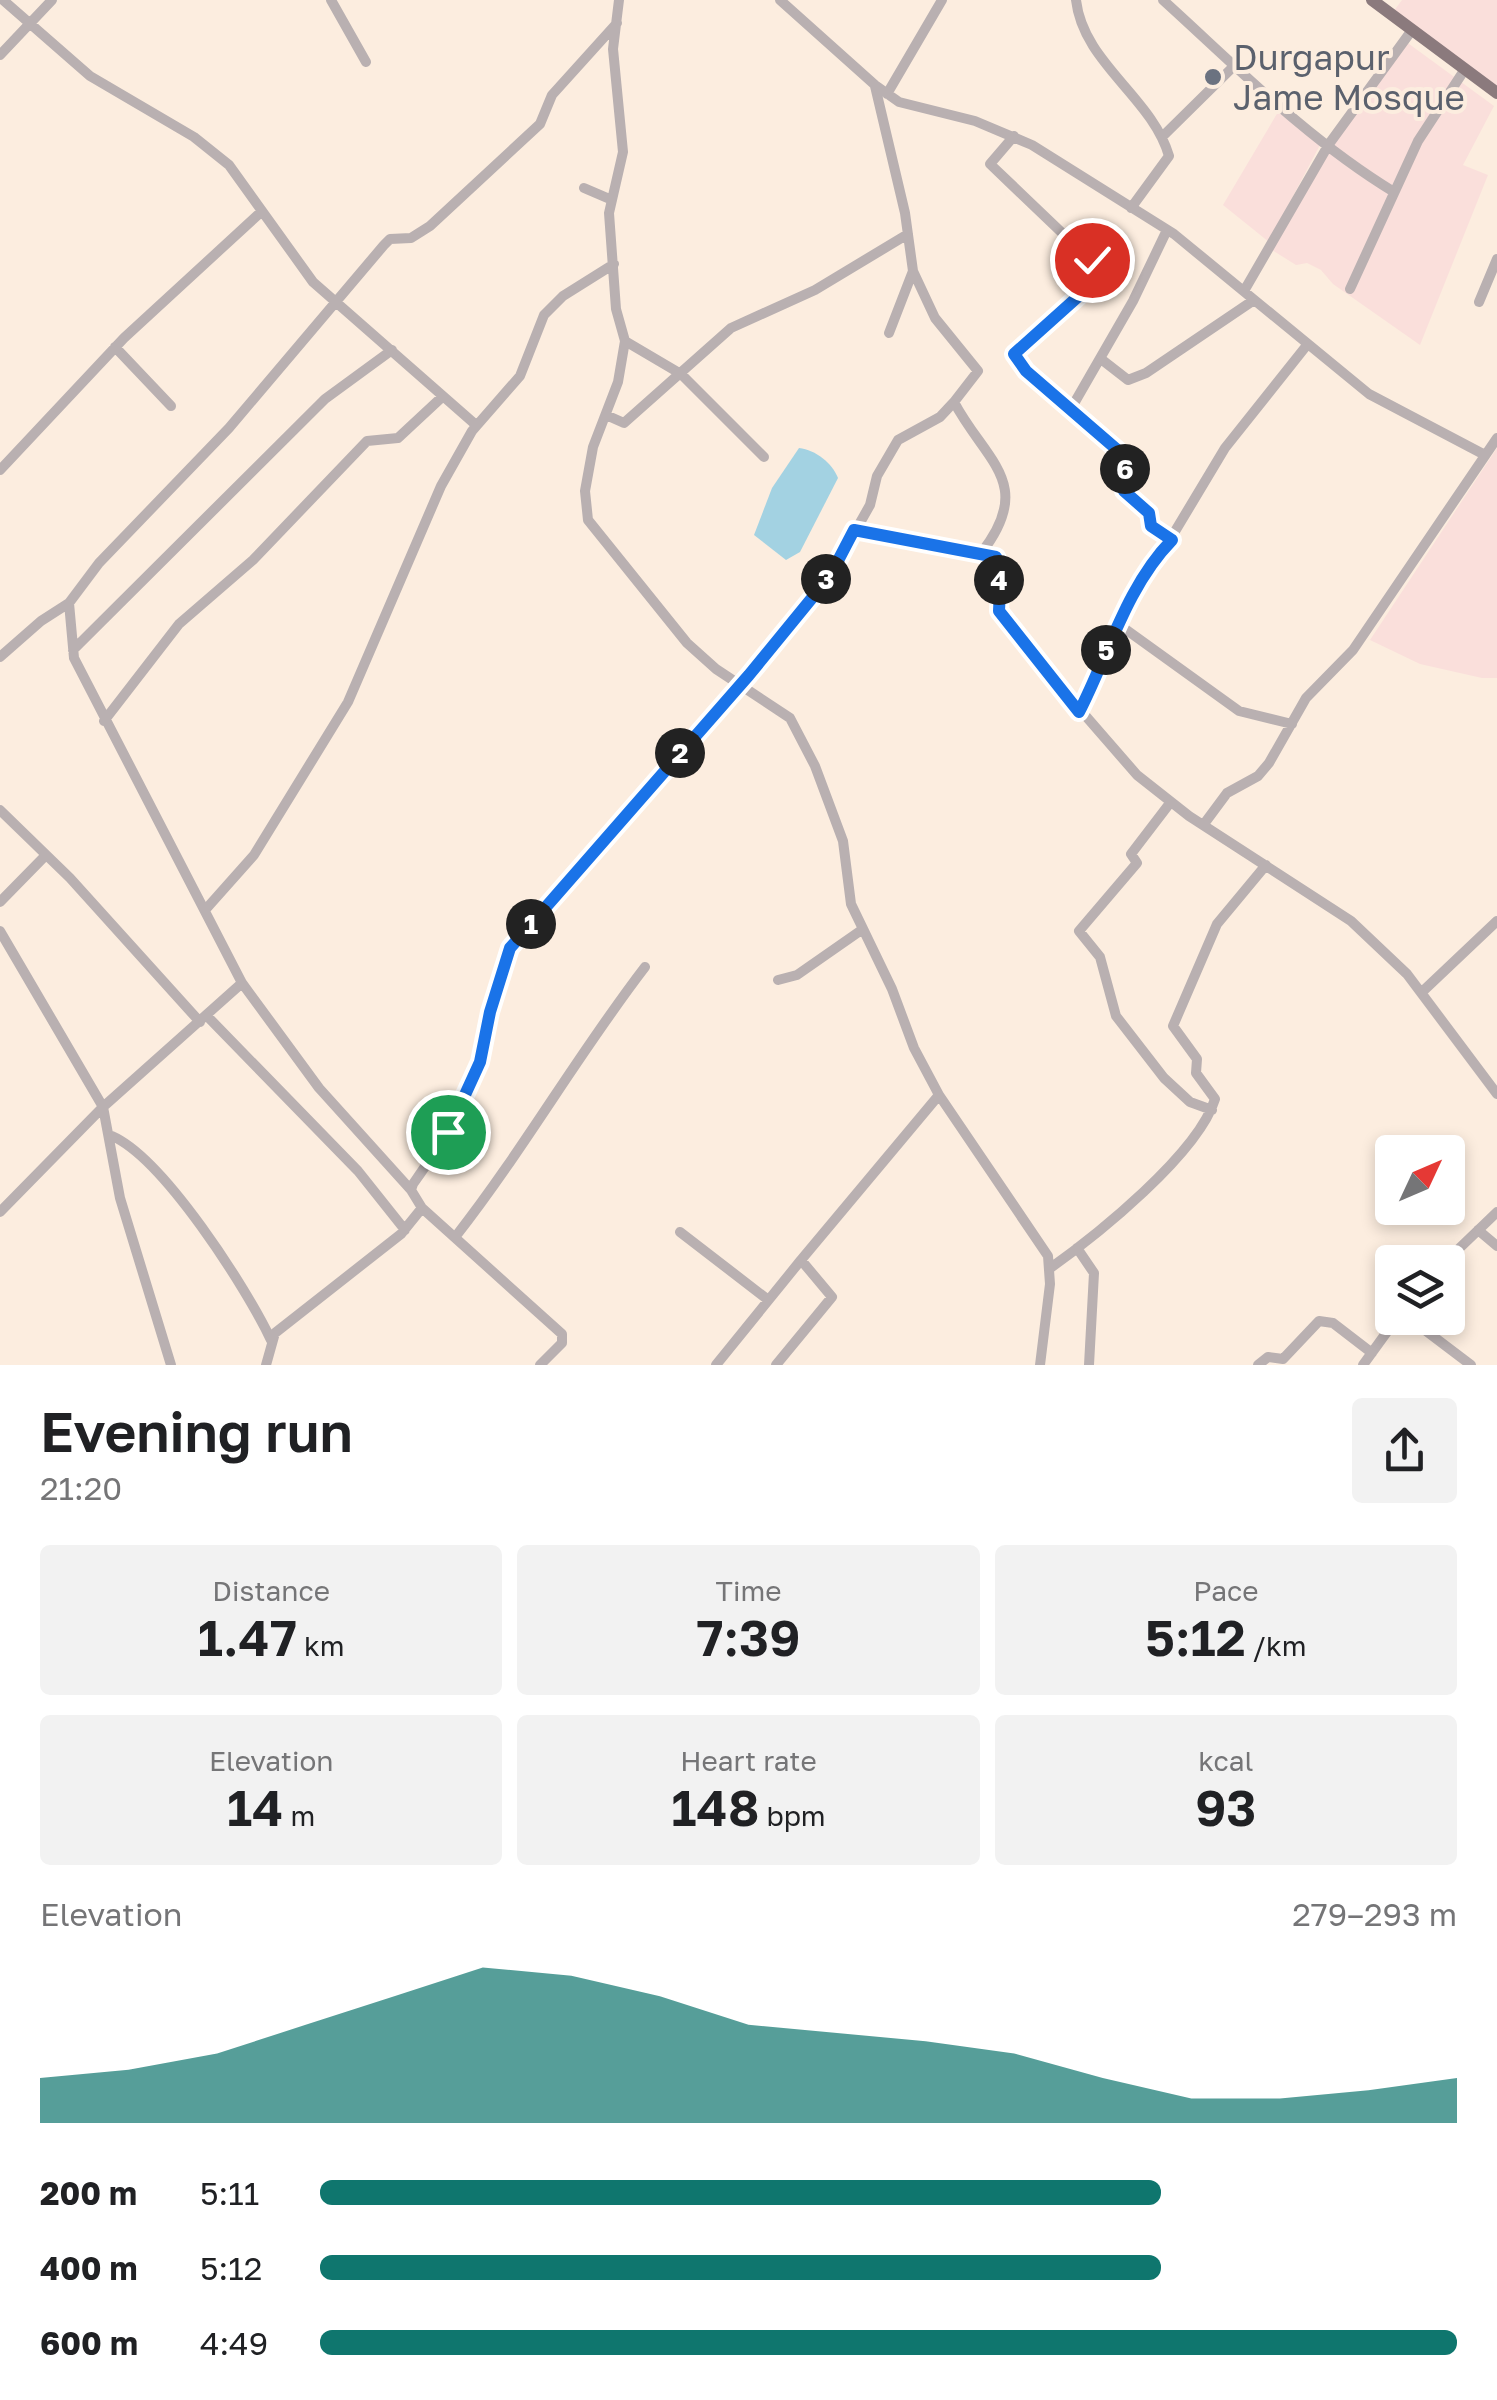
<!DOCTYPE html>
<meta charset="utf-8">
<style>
body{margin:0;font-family:"Golos Text",sans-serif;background:#f2f2f2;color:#202124;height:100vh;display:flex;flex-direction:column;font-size:38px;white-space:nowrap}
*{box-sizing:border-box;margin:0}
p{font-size:32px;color:#757577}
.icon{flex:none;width:55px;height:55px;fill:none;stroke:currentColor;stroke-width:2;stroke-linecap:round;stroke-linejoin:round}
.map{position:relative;height:1365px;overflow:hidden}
.panel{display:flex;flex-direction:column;background:#fff;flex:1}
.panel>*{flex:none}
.needle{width:65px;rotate:46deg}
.tools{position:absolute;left:1375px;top:1135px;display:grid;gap:20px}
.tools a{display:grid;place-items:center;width:90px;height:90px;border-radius:10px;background:#fff;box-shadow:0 5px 15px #0003;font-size:50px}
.pin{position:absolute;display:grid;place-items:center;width:85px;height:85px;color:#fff;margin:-42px;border:5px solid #fff;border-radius:50%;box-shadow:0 2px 10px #0007}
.km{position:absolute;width:50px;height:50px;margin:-25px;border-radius:50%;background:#222;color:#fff;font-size:28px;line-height:50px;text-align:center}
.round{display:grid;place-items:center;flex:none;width:105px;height:105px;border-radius:10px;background:#f2f2f2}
.summary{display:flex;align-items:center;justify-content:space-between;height:170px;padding:0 40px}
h1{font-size:55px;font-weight:600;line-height:75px}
.figures{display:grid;grid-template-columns:repeat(3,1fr);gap:15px;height:170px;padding:10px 40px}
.figures div{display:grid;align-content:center;border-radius:10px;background:#f2f2f2;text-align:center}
.figures b{font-size:50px;font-weight:600}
.figures small{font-size:28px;font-weight:400}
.figures p{font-size:28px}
.chart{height:280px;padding:20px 40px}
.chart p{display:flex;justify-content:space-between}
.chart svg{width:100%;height:180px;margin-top:10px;fill:#0f766e;opacity:.7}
ul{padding:0 40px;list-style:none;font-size:32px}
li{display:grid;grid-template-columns:160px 120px 1fr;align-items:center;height:75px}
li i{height:25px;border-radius:12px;background:#0f766e}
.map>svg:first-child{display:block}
.industrial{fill:#fadfdb}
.water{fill:#a3d2e2}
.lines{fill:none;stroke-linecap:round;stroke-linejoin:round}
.minor{stroke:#b9b0b1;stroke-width:10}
.major{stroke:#8b7a7d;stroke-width:12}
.route-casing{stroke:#fff;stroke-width:20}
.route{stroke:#1a73e8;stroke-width:12}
.worship-dot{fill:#6b7280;stroke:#fceddf;stroke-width:4}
.labels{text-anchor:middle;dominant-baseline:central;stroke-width:8;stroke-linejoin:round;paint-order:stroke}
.worship-label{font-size:35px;fill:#5b616d;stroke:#fceddf;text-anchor:start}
</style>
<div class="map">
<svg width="1497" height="1365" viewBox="0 0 1497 1365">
<rect width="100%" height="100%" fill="#fceddf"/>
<path class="industrial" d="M1402 0H1497V92L1393 12Z
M1405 41 1494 106 1463 165 1488 175 1420 345 1333 284 1321 270 1307 263 1296 265 1272 250 1319 158Z
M1278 112 1321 143 1269 242 1223 205Z
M1497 448V678H1482L1420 664 1370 640Z"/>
<path class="water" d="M799 448C816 450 832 463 838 478L800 552 786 560 754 535 772 488Z"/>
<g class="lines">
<path class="minor" d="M3 0 90 76 194 137 229 165 313 282 476 425
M331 0 366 62
M619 0 613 49 623 152 609 213 616 309 625 341 618 382 593 447 585 491 588 520 687 643 716 669 790 718 815 766 843 841 851 904 892 989 914 1048 939 1095 1048 1256 1050 1284 1040 1365
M780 0 875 85 899 102 975 121 1032 145 1174 234 1369 394 1485 455
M1076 0C1083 63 1152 97 1169 156L1131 208
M1163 0C1238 68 1307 139 1394 192
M0 55 52 0
M875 86 905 213 913 271 935 318 978 371 954 402C986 462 1035 483 982 552
M887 94 942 0
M1014 136 990 164 1103 272 1014 354 1026 371 1072 407
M1163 136 1236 64
M584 188 612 200
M1167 230 1133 301 1072 407 1075 416 1129 460 1121 474 1123 491 1149 513 1151 526 1172 540
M1350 289 1418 141 1465 69
M1244 291 1329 144 1412 30
M1479 302 1497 259
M889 333 913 271
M625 341 681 374 764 457
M115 347 171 406
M1101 359 1128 380 1146 373 1254 300
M606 415 624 423 731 328 815 290 908 234
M0 470 124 338 261 212
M854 529 996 557C1008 582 992 599 1011 630L1137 775 1189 816 1351 921 1407 974 1497 1094
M69 603 74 658 242 983 319 1088 411 1190
M1121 626 1239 711 1292 724
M73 650 325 399 392 350
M0 657 41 621 69 603 99 563 229 428 384 245 390 239 411 238 430 226 540 124 552 95 617 23
M1079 712 1091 691 1099 658 1225 448 1307 345
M104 721 179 624 253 560 367 441 398 438 441 398
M1170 803 1131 854 1137 863 1079 931 1100 957 1116 1016 1164 1078 1190 1102 1212 1110
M0 810 70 878 200 1022
M1204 824 1227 793 1258 776 1269 763 1306 698 1353 650 1497 438
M0 902 46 855
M206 909 254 855 348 702 441 486 472 431 520 376 544 315 563 296 614 264
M0 931 103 1107 0 1212
M778 980 797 975 863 929
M1422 992 1497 921
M207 1016 358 1171 405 1230
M112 1136C163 1158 246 1287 271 1340
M422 1208 562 1334V1343L540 1365
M1478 1230 1497 1246
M680 1232 767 1299
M456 1236C524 1149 578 1054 645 967
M1077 1248 1094 1273 1089 1365
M1445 1262 1497 1212
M1049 1269C1097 1235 1198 1154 1215 1099L1196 1073 1197 1059 1173 1026 1217 924 1266 865
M1409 1318 1471 1365
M171 1365 120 1198 103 1107 242 983
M266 1365 275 1333 401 1234 422 1208 411 1190 413 1184C439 1147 468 1105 481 1061 492 1023 495 985 510 948L830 576 870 505 877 476 898 440 940 417 954 402
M716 1365 801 1260
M776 1365 832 1297 801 1260 939 1095
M1258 1365 1268 1357 1283 1359 1319 1321 1333 1323 1372 1353
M1363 1365 1397 1318"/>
<path class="major" d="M1372 0 1497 93"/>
</g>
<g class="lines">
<g class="route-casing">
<path id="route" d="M448 1132 480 1062 490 1012 510 948 749 675 830 576 854 530 996 557 1001 568 999 611 1079 712C1108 656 1126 587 1172 540L1151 526 1149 513 1124 491 1121 474 1129 460 1026 371 1014 354 1101 276 1103 272 1092 260"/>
</g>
<use href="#route" class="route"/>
</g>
<circle class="worship-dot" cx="1213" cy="77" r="10"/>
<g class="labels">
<g class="worship-label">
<text x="1233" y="57">Durgapur<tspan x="1233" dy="40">Jame Mosque</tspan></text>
</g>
</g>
</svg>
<div class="tools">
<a><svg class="needle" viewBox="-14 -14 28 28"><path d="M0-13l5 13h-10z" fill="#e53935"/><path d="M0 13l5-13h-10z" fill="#757577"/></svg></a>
<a><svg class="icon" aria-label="layers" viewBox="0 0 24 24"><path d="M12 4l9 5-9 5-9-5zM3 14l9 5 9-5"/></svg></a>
</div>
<div class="pin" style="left:448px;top:1132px;background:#1e9e55"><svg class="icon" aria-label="arrive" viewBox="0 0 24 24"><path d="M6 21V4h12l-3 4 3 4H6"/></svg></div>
<div class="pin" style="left:1092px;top:260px;background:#d93025"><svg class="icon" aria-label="check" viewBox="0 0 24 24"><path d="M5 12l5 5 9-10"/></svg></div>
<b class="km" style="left:531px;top:924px">1</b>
<b class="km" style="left:680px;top:753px">2</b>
<b class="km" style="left:826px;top:579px">3</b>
<b class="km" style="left:999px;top:580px">4</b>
<b class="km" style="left:1106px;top:650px">5</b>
<b class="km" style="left:1125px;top:469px">6</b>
</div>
<section class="panel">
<div class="summary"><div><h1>Evening run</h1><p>21:20</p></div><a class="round"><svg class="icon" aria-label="share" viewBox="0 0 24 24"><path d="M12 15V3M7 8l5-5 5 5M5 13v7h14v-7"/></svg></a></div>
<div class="figures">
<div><p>Distance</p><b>1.47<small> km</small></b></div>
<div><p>Time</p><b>7:39</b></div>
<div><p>Pace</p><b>5:12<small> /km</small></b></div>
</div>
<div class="figures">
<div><p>Elevation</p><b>14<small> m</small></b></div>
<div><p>Heart rate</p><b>148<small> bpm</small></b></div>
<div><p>kcal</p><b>93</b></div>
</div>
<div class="chart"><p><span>Elevation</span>279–293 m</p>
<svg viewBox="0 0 160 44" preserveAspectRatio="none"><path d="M0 44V33L10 31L20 27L30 20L40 13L50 6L60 8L70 13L80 20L90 22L100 24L110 27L120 33L130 38L140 38L150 36L160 33V44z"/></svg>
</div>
<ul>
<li><b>200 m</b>5:11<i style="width:74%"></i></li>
<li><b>400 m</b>5:12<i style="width:74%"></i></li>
<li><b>600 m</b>4:49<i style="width:100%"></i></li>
</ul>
</section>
